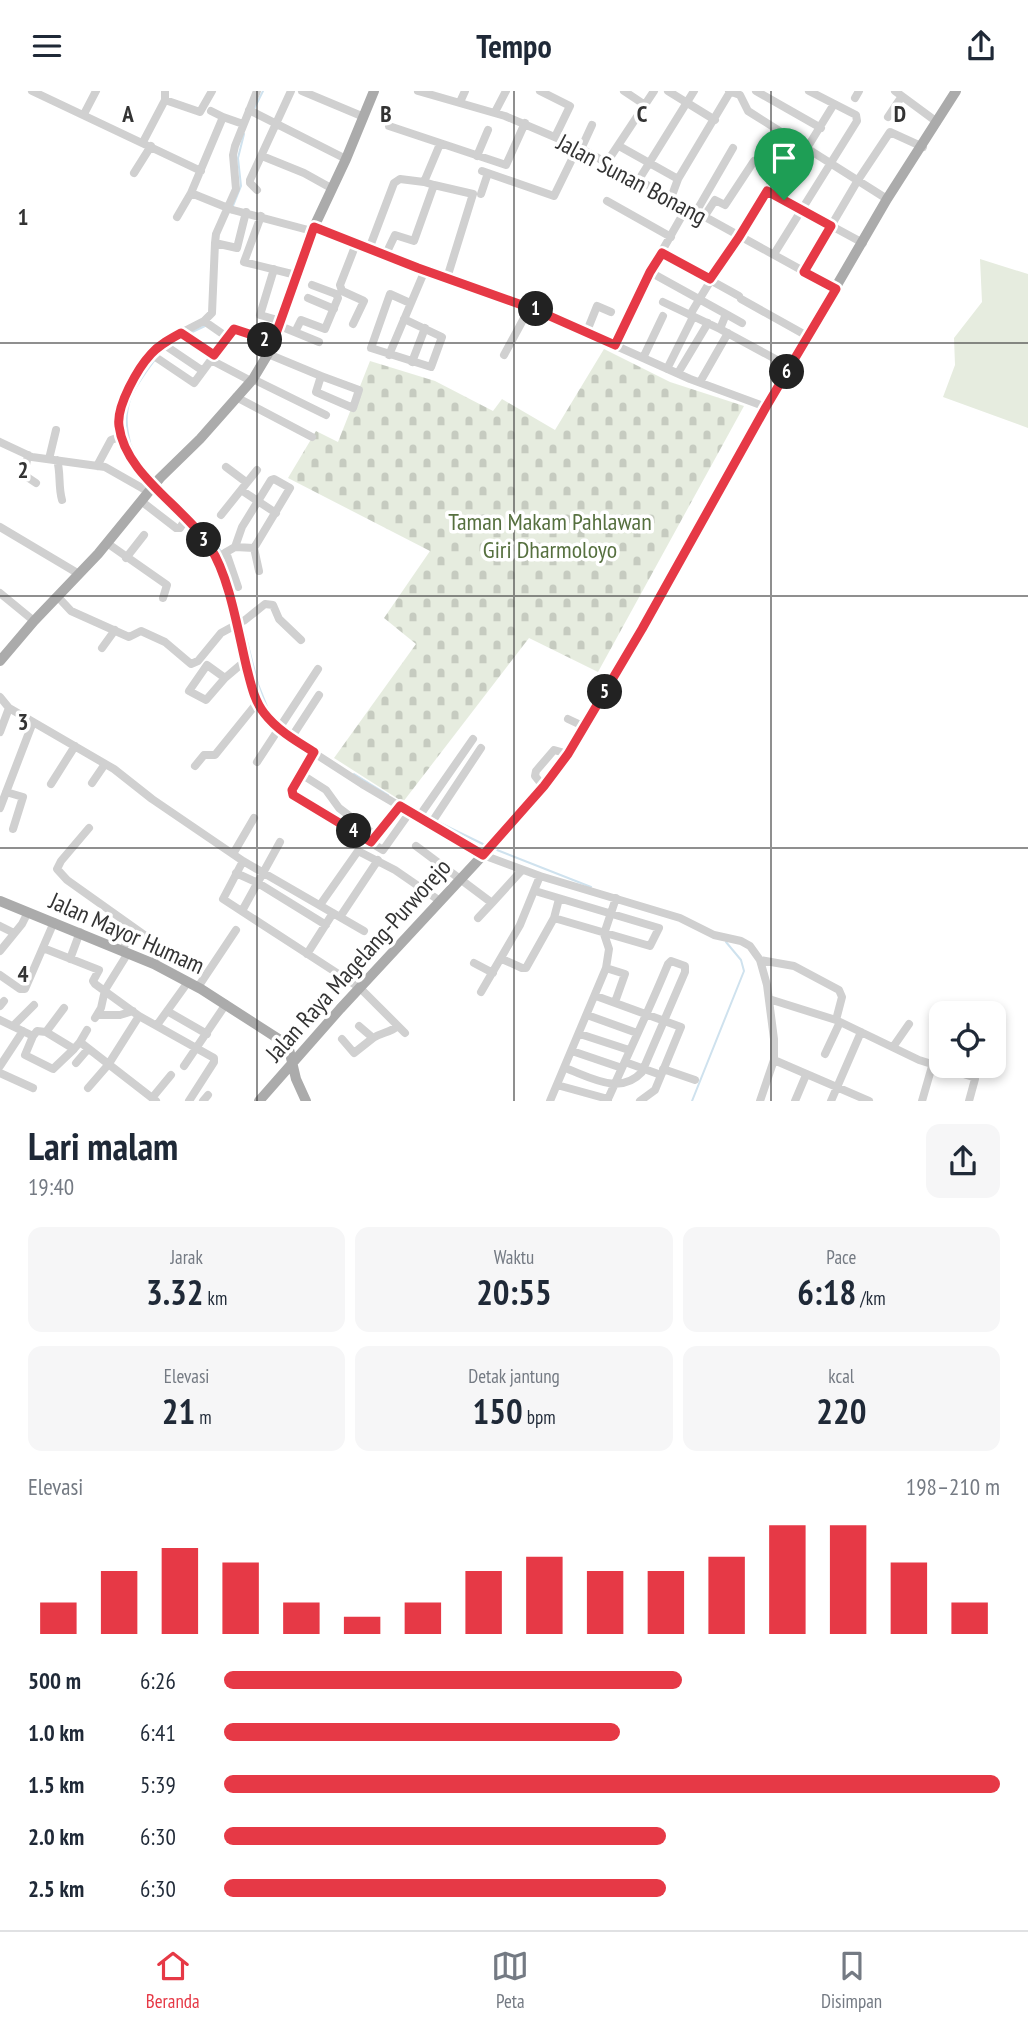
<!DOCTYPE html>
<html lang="id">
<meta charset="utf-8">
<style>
body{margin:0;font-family:"PT Sans Narrow",sans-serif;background:#f6f6f7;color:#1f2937;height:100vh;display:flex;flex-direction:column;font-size:26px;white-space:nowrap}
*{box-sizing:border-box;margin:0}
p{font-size:23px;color:#747a83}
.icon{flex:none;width:38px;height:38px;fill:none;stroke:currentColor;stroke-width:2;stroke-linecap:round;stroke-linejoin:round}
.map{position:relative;height:1010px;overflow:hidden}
.details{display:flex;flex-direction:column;background:#fff;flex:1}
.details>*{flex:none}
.tools{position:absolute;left:929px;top:910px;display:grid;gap:14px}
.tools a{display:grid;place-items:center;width:77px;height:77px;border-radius:14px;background:#fff;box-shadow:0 4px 10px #0003;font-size:35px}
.pin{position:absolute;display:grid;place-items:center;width:60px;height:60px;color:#fff;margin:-72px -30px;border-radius:50% 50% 50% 0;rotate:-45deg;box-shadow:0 0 7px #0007}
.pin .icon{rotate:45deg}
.km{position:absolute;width:35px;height:35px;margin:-18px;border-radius:50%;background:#222;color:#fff;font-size:19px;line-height:35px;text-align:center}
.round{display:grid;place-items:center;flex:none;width:74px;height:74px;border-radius:14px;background:#f6f6f7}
.summary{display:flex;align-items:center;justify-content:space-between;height:119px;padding:0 28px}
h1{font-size:38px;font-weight:700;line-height:52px}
.figures{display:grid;grid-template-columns:repeat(3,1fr);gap:10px;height:119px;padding:7px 28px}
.figures div{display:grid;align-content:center;border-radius:14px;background:#f6f6f7;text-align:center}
.figures b{font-size:35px;font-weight:700}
.figures small{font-size:19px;font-weight:400}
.figures p{font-size:19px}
.chart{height:196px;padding:14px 28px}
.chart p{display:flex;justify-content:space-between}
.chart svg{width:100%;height:126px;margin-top:7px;stroke:#e63946;stroke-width:6}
ul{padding:0 28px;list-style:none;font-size:23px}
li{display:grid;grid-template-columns:112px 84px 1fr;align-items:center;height:52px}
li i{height:18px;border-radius:9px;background:#e63946}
header{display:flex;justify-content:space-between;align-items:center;height:91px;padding:0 28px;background:#fff;font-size:32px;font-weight:700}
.tabs{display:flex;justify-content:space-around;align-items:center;height:98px;border-top:2px solid #e0e1e3;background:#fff;font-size:19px;color:#747a83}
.tabs a{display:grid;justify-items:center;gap:4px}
.tabs .on{color:#e63946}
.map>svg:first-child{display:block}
.green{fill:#e6ecdf}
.cemetery{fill:url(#cemetery-stones)}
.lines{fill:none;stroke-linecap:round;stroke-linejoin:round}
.stream{stroke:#cfe2ee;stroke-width:2}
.minor{stroke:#d0d0d0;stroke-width:8}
.major{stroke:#ababab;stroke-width:10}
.route-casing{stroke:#fff;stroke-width:14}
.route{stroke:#e63946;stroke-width:9}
.grid{fill:none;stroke:#333;stroke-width:2;stroke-opacity:0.55}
.labels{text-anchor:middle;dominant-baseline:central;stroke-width:7;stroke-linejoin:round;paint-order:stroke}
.street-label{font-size:24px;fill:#333;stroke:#fff}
.park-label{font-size:24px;fill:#56703f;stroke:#fff}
.grid-label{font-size:23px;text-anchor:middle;font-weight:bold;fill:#333;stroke:#fff;stroke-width:7;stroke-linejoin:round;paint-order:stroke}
</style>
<header><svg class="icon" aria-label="menu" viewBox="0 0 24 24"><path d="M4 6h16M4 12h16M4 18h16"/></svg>Tempo<svg class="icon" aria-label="share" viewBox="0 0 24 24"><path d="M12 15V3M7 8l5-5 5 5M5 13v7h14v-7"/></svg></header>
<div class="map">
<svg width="1028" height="1010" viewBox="0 0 1028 1010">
<defs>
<pattern id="cemetery-stones" width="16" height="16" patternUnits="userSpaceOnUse" patternTransform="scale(1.75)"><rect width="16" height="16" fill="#e6ecdf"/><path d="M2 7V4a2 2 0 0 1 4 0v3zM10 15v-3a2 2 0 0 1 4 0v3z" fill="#c6cbc0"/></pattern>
</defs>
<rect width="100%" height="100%" fill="#fff"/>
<path class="green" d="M980 168 1028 183V337L943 306 955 274 954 247 982 211Z"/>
<path class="cemetery" d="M604 258 670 291 744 315 598 581 529 547 403 711 334 667 416 553 384 527 430 460 288 387 316 340 338 351 370 270 435 290 493 320 502 308 555 339Z"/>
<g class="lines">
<path class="stream" d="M254 18 263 0
M233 115 241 95 238 67 244 43
M188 243 205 235
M170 254 183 246
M130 351C120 316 133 298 154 270
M210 448 220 459
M223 468 240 526
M243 535 258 593 270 623
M354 683 388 704
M436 730 487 755
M492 757 591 796
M692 1010 744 880 741 869 726 851"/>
<path class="minor" d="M32 0 201 80
M257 0 235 55 233 64 236 98 216 143 215 152 212 222 204 230 171 247 151 263 127 301 118 333 139 380 187 426 210 455 216 467 229 502 253 601 264 622 291 647 362 693 483 764 540 785 680 827 714 844 741 850 750 855 760 869 767 894 774 948V969L760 1010
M302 0 364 26
M418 0 505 25 578 56 836 198
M540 0 570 15 555 46
M624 0 645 14
M668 0 715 29
M729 0 740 4 748 20 887 108
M756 0 821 37
M895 0 937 31
M855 7 859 0
M165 9 200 21 212 0
M460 11 465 0
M249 19 346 68
M211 20 223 26
M495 21 506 0
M84 23 96 0
M888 26 902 5
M243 33 223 26 191 102 233 119 312 140
M389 35 506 74 525 32
M143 51 165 9V0
M619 55 678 88
M807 57 834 13
M581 58 592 34
M262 65 304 82 331 97
M477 65 488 39
M607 71 654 0
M482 80 554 105 578 56
M134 82 151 55
M638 90 694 0
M434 94 473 103 447 187
M257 99 250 92V89L291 0
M767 100 863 152
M481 103 488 82
M671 107 678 88 730 1
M607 110 671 146
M696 121 733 57
M261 125 244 171 296 184
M177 126 191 102
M704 126 715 109 725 114 754 70
M314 136 418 177 536 219 690 288 766 316
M215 152 237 157 246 121
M369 158 394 92 400 88 424 91
M661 162 739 205
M774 163 857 30 856 24 809 0
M385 165 395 144 414 150 434 94 424 91 440 53
M274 178 260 224 281 230
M650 181 726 223 720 238 790 276
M804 181 858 89 890 41 923 56
M308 207 334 218
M741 208 809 246
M663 211 720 238
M726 223 742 232
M690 224C720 173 752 124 783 73V69L777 63 788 44
M404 228 442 246 431 276 371 257 390 203 410 212
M204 230 227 246
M353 233 364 210 342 200 340 194 356 153
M280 235 319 251
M587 240 597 215 611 221
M181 241 214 264
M295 241 301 229 325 238 338 207 336 203 312 194
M163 253 203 280
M615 254 650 181 687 116
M151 263 194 292 234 238 273 251
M268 263 321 285 316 301 353 317 359 299 321 285
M389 264 425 179
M504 264 530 216
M643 267 663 225
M211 269 251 290
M412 271 425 237
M667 278 693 226
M678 282 708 232
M253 288 326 324
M700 291 728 242
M236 306 312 346
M0 351 32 366 105 376 149 401
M28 364 24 384 36 392
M49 368 56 339
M57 369C61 382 58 395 62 409
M97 375 111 349 122 345
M226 376 246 391
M241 399 276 422
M141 410 176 437H180L187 426
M221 424 257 379
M0 436 79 483
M107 452 167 494 163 507
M254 457 259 480
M226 461 238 496
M126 467 144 444
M216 467 235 456 242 436 271 389 274 388 290 397 254 457 235 456
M0 502 34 530
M58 506 71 520 129 546 141 540 165 551 191 573 198 570 221 542 245 529 265 513 273 514 279 528 301 549
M102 557 115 539
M225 587 206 609 189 600 207 574 225 587 245 570
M0 606 9 617 114 678 152 708 243 770 223 808 360 897 405 942
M568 628 585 636
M0 641 9 617
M291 647 319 604
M314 661 292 699 293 704 383 759 410 721
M257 671 318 578
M195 675 204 664H215L257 612
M301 683 326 699 339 717 376 745
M92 692 105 673
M51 693 75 655
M543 695 535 685 536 680 554 659 568 663
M6 701 23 706 13 738
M0 717 33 631
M418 727 473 648
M430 734 481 657
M89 737 61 770 57 778 67 789 150 848 160 858 154 873
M373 749 400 715
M416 755 492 812 522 779
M233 763 254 727
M243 770 364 840
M236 782 258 792 326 834
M535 800 659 837 650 855 554 827
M320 814 358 760 395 779 440 810
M242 820 280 751
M340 826 378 769
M478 827 492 812
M0 835 14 842
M43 857 99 879 93 890 95 893 139 925 214 967V971L189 1010
M122 859 135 838
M0 860 22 833 28 821
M307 863 333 822
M70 868 80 841
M502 868 522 877H526L554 827 559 808
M760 869 794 875 839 899 842 906 836 929
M474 872 493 882
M606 877 625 883 615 911
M0 884 20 898H25L54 831
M198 896 236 839
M481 901 520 834 540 785
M596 905 681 936 655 999 640 1010
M769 908 836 929 919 969 973 986 975 988 969 1010
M0 915 4 910
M167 920 207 943
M98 924H120L133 920
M587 924 637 942
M95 927 101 917 105 899 128 862
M0 929 33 945 37 940 46 941 74 958 80 951 156 1010
M157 934 188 891
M13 935 34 914
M359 935 373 947C382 941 389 942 398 935
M46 941 64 917
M580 943 629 959
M33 945 25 964 53 978 74 958
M342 948 354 962 373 947
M80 951 87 939
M893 956 909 933
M572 960 622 977
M825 963 840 931
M774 969 869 1010
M625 971 661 984
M76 972 88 958
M0 975 23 940
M184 975 226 913
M565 977C590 986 620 1005 642 981L685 881V875L671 870 668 873C649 919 628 963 608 1008V1010
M663 978 695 989
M0 982 33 997
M557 994 608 1008
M88 997 108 974 139 925
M152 1007 171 984
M203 1010 208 1004
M550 1010 606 877 609 858 604 843 616 807
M795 1010 806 984
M831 1010 861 941
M922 1010 941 944"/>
<path class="major" d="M0 570 34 530 98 463 160 387 200 348 253 288 268 263 314 136 346 68 374 0
M0 810 154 873 201 898 288 954 296 988 306 1010
M259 1010 340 918 483 764 543 695 568 663 642 538 766 316 887 108 956 0"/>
</g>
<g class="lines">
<g class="route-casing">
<path id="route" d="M767 100 831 135 804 181 836 198 766 316 642 538 568 663 544 695 483 764 400 715 371 751 293 704 292 699 314 661C296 650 277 639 264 622 254 609 251 593 247 578 238 541 230 487 210 456 185 416 125 384 119 335 116 315 138 277 151 263 159 254 170 248 181 242L214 264 234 238 273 251 314 136 418 177 536 219 615 254 650 181 662 162 710 188 739 146Z"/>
</g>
<use href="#route" class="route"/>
</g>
<path class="grid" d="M257 0V1010M514 0V1010M771 0V1010M0 252H1028M0 505H1028M0 757H1028"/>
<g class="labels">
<g class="street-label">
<text transform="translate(632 88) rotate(28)">Jalan Sunan Bonang</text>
<text transform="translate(127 842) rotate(24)">Jalan Mayor Humam</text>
<text transform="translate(358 869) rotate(-48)">Jalan Raya Magelang-Purworejo</text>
</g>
<g class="park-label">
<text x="550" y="430">Taman Makam Pahlawan<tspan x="550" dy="28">Giri Dharmoloyo</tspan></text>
</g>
</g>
<g class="grid-label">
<text x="128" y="31">A</text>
<text x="386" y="31">B</text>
<text x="642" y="31">C</text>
<text x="900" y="31">D</text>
<text x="23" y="134">1</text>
<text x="23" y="387">2</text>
<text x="23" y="639">3</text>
<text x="23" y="891">4</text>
</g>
</svg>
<div class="tools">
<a><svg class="icon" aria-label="locate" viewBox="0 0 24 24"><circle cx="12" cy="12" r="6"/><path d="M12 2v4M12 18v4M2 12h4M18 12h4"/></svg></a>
</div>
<div class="pin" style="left:784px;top:109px;background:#1e9e55"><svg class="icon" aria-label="arrive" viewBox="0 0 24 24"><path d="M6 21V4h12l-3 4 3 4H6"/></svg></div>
<b class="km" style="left:536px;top:218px">1</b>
<b class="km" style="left:265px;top:249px">2</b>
<b class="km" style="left:204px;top:449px">3</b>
<b class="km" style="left:354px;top:740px">4</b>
<b class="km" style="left:605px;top:601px">5</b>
<b class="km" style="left:787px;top:281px">6</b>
</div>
<section class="details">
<div class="summary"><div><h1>Lari malam</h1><p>19:40</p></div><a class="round"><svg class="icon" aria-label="share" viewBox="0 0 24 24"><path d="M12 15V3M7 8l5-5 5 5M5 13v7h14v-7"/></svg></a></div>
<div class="figures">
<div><p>Jarak</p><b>3.32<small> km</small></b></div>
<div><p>Waktu</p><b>20:55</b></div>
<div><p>Pace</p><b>6:18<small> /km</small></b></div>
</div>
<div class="figures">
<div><p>Elevasi</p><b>21<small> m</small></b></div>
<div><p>Detak jantung</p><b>150<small> bpm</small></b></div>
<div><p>kcal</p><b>220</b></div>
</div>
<div class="chart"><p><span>Elevasi</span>198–210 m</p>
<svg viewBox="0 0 160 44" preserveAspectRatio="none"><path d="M5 44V33M15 44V22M25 44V14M35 44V19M45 44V33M55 44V38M65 44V33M75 44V22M85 44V17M95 44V22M105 44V22M115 44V17M125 44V6M135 44V6M145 44V19M155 44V33"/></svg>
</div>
<ul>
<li><b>500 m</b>6:26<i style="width:59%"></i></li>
<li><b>1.0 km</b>6:41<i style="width:51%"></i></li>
<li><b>1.5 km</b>5:39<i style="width:100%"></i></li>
<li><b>2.0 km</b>6:30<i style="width:57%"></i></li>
<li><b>2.5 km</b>6:30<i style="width:57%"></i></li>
</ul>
</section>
<nav class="tabs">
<a class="on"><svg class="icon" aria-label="home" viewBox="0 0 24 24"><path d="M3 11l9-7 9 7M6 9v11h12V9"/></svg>Beranda</a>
<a><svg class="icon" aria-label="map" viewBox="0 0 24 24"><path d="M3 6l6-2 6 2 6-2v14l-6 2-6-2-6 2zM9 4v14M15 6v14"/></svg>Peta</a>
<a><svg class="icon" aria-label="saved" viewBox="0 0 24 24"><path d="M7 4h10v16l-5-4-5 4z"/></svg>Disimpan</a>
</nav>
